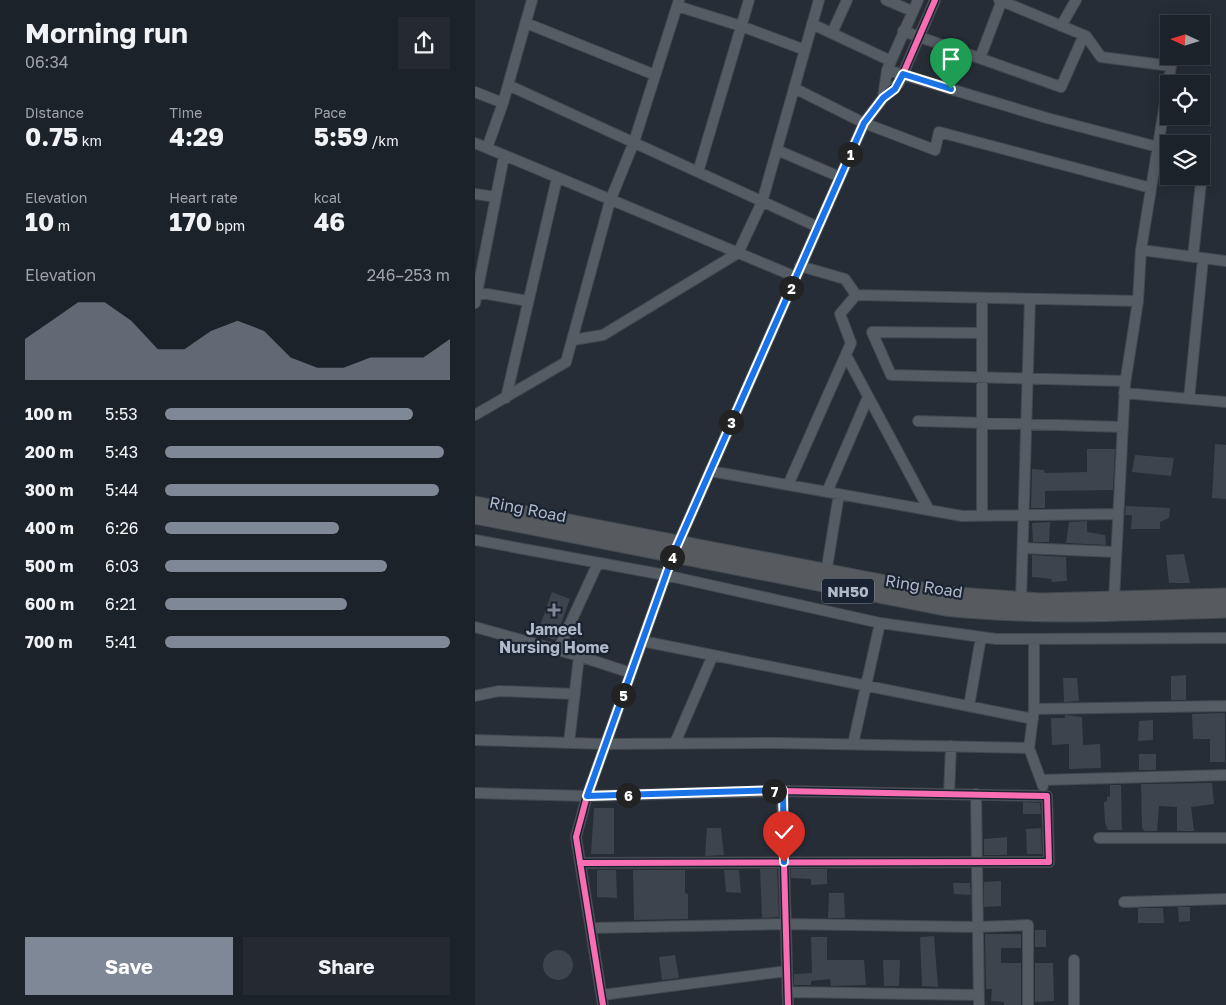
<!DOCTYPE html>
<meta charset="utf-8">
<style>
body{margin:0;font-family:"Golos Text",sans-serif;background:#252a31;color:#f1f3f6;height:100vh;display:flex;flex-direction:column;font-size:19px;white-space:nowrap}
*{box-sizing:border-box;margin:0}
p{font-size:16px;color:#a0a4a8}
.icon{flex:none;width:28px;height:28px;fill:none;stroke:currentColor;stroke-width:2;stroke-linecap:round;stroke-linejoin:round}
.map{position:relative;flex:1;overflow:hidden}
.panel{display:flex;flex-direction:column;background:#1c2229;width:475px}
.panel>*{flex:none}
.needle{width:32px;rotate:274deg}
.fabs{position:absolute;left:685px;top:15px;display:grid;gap:10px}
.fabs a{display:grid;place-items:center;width:50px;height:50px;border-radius:0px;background:#1c2229;box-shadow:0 2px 12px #0003,0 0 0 1px #3a3f46;font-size:25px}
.pin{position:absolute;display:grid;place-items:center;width:42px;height:42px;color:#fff;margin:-51px -21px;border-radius:50% 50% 50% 0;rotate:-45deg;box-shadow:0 0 5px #0007}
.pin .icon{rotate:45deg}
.km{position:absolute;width:25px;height:25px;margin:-12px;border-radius:50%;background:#222;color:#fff;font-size:14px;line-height:25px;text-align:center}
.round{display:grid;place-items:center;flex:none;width:52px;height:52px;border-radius:0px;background:#252a31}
.headline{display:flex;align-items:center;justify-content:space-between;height:85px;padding:0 25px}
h1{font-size:28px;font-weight:700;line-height:38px}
.figures{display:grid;grid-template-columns:repeat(3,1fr);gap:8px;height:85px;padding:5px 25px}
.figures div{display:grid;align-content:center}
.figures b{font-size:25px;font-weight:700}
.figures small{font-size:14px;font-weight:400}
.figures p{font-size:14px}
.chart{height:140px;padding:10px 25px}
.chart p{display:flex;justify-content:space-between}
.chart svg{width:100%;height:90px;margin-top:5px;fill:#7f8896;opacity:.7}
.primary-button{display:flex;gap:10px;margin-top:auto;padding:10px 25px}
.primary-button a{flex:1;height:58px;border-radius:0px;background:#7f8896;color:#fff;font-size:20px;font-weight:700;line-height:58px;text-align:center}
.primary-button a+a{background:#252a31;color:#f1f3f6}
ul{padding:0 25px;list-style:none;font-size:16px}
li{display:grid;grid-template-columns:80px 60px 1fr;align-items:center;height:38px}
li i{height:12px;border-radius:6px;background:#7f8896}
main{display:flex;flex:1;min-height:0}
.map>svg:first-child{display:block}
.building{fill:#3e444d}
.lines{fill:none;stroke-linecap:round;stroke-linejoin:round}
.minor-casing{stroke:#43484f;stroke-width:12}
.highway-casing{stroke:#434952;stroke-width:17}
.minor{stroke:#565c64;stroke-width:10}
.highway{stroke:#575a5e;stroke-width:15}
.cycleway-casing{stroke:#1a2331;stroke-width:9}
.cycleway{stroke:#f96db3;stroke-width:6}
.route-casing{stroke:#fff;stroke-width:10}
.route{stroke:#1a73e8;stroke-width:6}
.poi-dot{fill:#7f8896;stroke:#1a2331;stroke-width:2}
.labels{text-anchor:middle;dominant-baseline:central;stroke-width:4.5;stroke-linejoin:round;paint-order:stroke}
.shield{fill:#1a2331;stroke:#828c9b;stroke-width:1}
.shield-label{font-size:15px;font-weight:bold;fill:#afb9c9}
.street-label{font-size:16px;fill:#afb9c9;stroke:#1a2331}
.poi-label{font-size:16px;font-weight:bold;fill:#afb9c9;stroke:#1a2331}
</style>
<main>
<section class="panel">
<div class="headline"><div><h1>Morning run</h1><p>06:34</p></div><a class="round"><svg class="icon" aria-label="share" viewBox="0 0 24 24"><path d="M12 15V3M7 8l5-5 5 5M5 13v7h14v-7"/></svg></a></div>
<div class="figures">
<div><p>Distance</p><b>0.75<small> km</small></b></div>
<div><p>Time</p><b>4:29</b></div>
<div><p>Pace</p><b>5:59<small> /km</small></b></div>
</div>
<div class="figures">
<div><p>Elevation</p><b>10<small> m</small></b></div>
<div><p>Heart rate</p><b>170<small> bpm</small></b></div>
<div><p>kcal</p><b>46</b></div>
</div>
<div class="chart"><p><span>Elevation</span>246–253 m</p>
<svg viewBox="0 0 160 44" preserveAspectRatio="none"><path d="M0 44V24L10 15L20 6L30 6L40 15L50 29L60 29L70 20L80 15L90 20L100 33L110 38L120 38L130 33L140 33L150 33L160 24V44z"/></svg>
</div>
<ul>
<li><b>100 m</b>5:53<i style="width:87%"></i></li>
<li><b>200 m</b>5:43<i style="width:98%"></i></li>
<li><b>300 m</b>5:44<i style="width:96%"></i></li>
<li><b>400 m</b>6:26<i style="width:61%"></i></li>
<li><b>500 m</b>6:03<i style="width:78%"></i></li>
<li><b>600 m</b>6:21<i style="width:64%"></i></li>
<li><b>700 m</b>5:41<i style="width:100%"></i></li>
</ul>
<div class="primary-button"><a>Save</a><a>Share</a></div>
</section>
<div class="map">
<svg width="751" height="1005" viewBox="0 0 751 1005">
<rect width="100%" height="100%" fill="#262d37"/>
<path class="building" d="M740 444 751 445V499L737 498Z
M612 449H640L638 490 570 491V508H556L557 469 569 470 570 473 612 472Z
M660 455 699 458 696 476 657 472Z
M651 506 695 508 694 518 685 522V529H656L657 515H650Z
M612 521V532L630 535 631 545 591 543 594 522Z
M575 522 574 542H558L557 523Z
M709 554 715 583H694L691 555Z
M557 555 591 557 592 581 576 582 577 579 557 577Z
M77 592 95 599 80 640 62 634Z
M711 675V700H696V676Z
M588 678H602L604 701 589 702Z
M750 713V762H735V739H718L717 714Z
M590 715 607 717 608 745 625 744 626 768 594 769V744L577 745 576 718H590Z
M678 720V740L663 741 664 721Z
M664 754H681V770H664Z
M737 783 739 804 716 807 719 831H702V807L684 806 682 831H670L667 828 666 784Z
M635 785H646L647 830H633L630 823 629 802 632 801V797L635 796Z
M548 802 565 803 566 814H548Z
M119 808H139V854H116Z
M232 828H246L249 855 230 856Z
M566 828 567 854H552L551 829Z
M532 837V855H509V839Z
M285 869H302L304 917 287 918Z
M316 869H352V884L336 885V879L316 878Z
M122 870H141L142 898 122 897Z
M158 870H210V893L213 894V919L159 920Z
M249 870H264L266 893 251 892Z
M526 881V906L509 907V882Z
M478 883H495L496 895 479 894Z
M354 893H369L370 918H353Z
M703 907H715V921L704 922Z
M663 908H688L689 923H663Z
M560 930H571V947H560Z
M510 934H546V948H526V963H546V1005H529V1002L516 1001 517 989H511Z
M459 936 461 962 463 987 447 986 445 937Z
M336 937H352V960H389L391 985 356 986 355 979 336 981V985H319V974L337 973Z
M68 965a15 15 0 1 1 30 0a15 15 0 1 1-30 0Z
M200 955 204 978 187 980 184 957Z
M408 960H425L424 986H409Z
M560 963H578L579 1001 560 1002Z"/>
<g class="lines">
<g class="minor-casing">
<path id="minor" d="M411 0 437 11
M524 0 611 36 626 57 696 66 666 250
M202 6 266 26 330 50
M51 23 180 75
M337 24 416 61
M586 26 601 0
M428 31 586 87 609 35
M357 33 372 0
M505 58 527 0
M412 70 572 118 683 147
M33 85 343 227
M319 88 389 123 460 150 464 132 676 188
M0 92 28 103 57 0
M408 98 412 70 443 0
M0 143 321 277
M12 148 28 103
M302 150 365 177
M223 172 274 0
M0 194 21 197
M718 257 730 145
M325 266 370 279 381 295 663 301 666 250 751 261
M0 292 53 301
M0 303 29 156
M507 333 397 332 416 375 650 381
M98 340 128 335 263 253 287 202 344 0
M371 355 454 510
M649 393 751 402
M31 398 82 178
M714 399 728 259
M0 415 91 362 135 201 159 142 204 0
M443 421 648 427
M235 471 487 516 643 514
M313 485 376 343 365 314 381 295
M352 492 393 397
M507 516V298
M0 540 190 575 405 623 521 639 751 638
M548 548 641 552
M351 573 364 494
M546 600 555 299
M639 600 650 384 663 301
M0 627 104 656
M559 639V709L554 748 568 786
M167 641 558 719
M83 650 123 563
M0 696 24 691 100 694
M494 706 506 637
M559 709 751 706
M0 740 130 744 305 743 554 748
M94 743 104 656 156 673
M200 743 238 655
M378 744 405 623
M566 780 751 775
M0 793 112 796 307 791
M474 794 476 746
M501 794 504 1005
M624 838H751
M105 863 574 862 572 796 307 791 313 1005
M649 902 751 899
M117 928 311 924 502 927 553 925V1005
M599 960V1005
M313 992 504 995
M127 995 312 971
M128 1005 101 837 112 796 198 555 389 123 408 98 424 83 460 0"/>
</g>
<g class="highway-casing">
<path id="highway" d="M0 504 468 594 566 601 751 596
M0 516 470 608C564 618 657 613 751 610"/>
</g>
<use href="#minor" class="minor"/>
<use href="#highway" class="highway"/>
<g class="cycleway-casing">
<path id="cycleway" d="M105 863 574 862 572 796 307 791 313 1005
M128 1005 101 837 112 796 198 555 389 123 408 98 424 83 460 0"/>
</g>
<use href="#cycleway" class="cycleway"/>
</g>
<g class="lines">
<g class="route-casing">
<path id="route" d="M309 862 308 790 112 796 198 555 389 123 408 98 420 89 428 74 476 89"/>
</g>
<use href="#route" class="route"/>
</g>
<path class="poi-dot" d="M76.5 602.5h5v5h5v5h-5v5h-5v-5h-5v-5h5z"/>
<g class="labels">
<rect class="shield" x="347" y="578.5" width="52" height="25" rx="4"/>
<g class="shield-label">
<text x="373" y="591">NH50</text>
</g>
<g class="street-label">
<text transform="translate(53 509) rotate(11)">Ring Road</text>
<text transform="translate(449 586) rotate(9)">Ring Road</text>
</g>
<g class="poi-label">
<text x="79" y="629">Jameel<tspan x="79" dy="18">Nursing Home</tspan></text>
</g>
</g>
</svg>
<div class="fabs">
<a><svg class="needle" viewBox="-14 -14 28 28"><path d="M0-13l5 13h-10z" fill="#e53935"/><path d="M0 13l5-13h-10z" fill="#a0a4a8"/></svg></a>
<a><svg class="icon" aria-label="locate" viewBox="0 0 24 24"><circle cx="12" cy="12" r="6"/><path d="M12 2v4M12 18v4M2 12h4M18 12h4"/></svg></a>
<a><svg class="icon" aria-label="layers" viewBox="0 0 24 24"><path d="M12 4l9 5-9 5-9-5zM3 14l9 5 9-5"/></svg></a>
</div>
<div class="pin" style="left:476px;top:89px;background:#1e9e55"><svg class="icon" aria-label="arrive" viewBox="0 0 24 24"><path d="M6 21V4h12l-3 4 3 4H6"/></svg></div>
<div class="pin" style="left:309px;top:862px;background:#d93025"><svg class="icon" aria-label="check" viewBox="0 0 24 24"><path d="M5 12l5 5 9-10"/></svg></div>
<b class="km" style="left:375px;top:154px">1</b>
<b class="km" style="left:316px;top:288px">2</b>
<b class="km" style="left:256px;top:422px">3</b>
<b class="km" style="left:197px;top:557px">4</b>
<b class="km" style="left:148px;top:695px">5</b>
<b class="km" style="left:153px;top:795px">6</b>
<b class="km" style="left:299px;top:791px">7</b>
</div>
</main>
